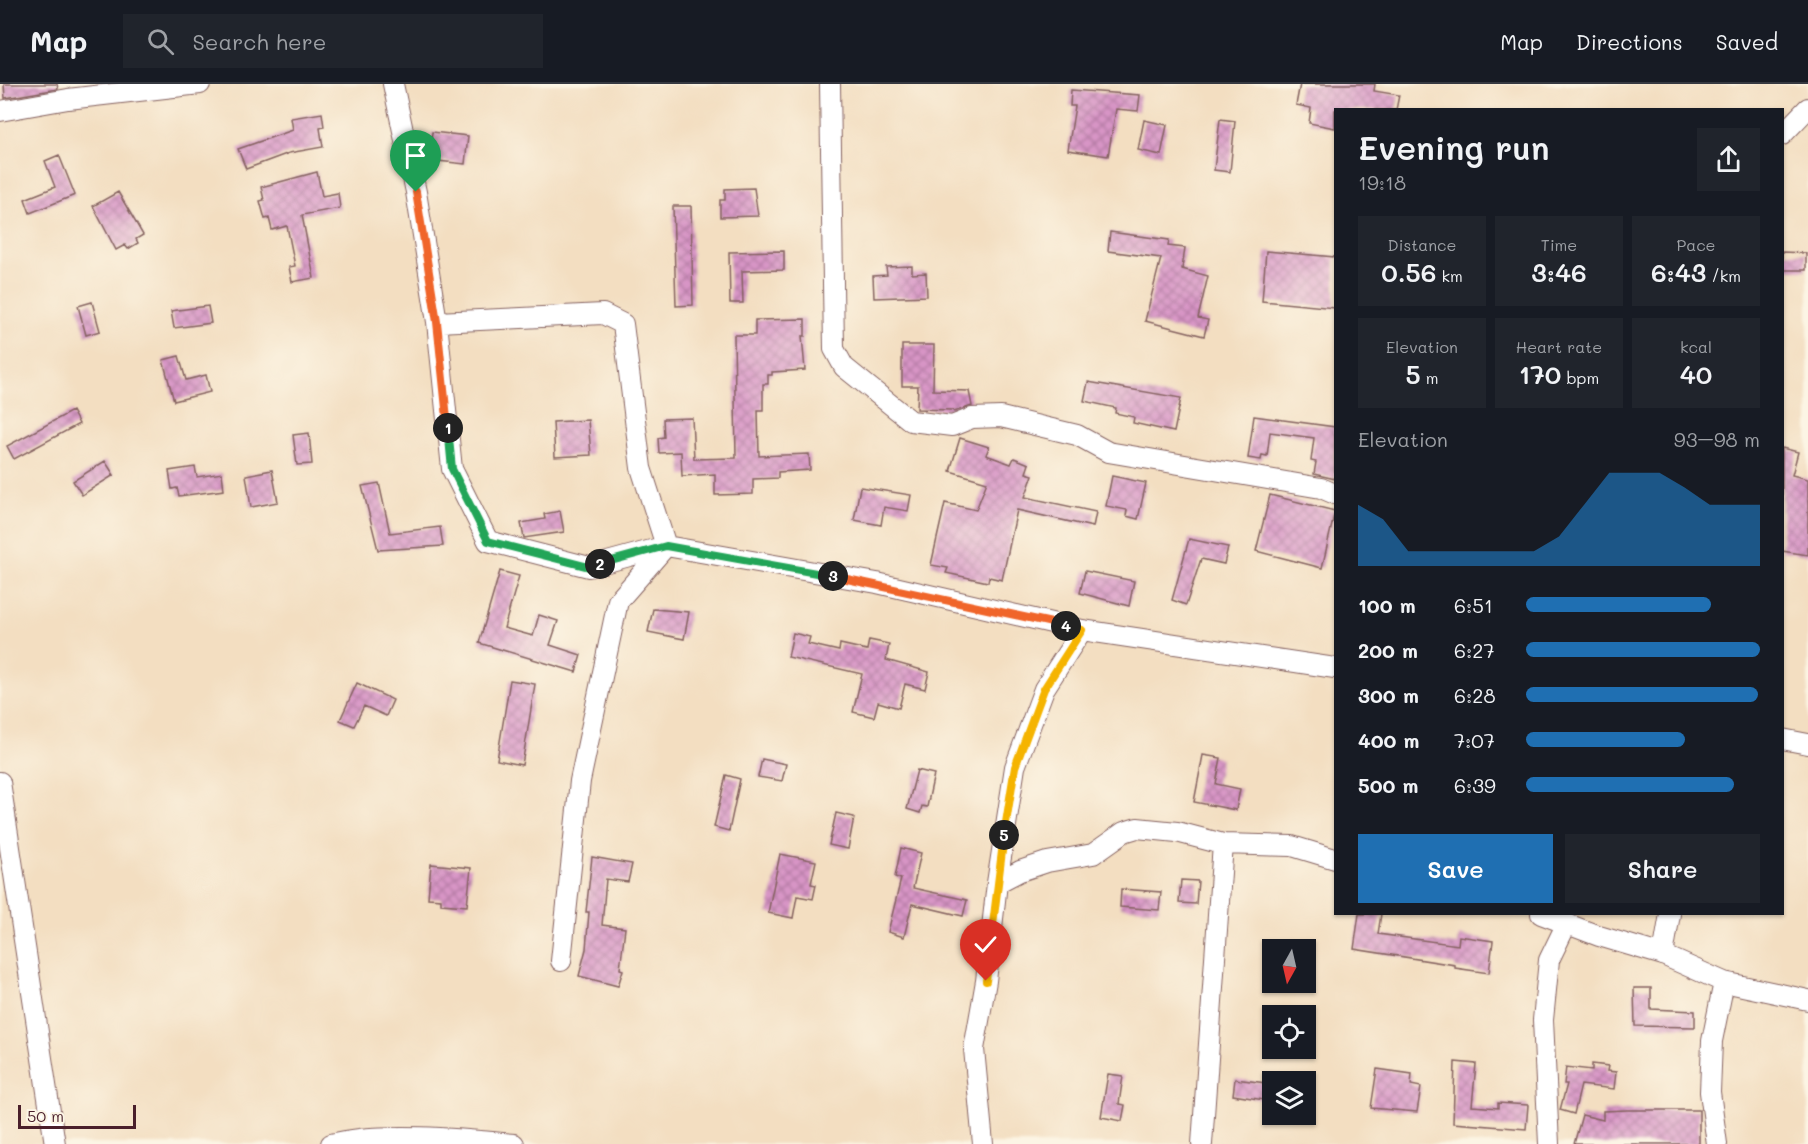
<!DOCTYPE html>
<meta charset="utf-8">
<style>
body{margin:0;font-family:Mali,sans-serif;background:#20242c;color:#f1f3f6;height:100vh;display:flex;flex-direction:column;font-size:22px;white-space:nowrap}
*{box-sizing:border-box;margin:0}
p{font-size:20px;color:#9ea1a6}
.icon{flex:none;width:33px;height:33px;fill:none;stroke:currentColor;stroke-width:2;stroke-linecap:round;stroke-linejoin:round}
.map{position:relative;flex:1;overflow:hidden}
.sheet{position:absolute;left:1334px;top:24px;width:450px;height:807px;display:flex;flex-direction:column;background:#171b24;border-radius:0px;box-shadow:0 2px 4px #0004}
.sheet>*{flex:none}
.needle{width:39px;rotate:188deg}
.fabs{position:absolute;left:1262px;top:855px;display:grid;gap:12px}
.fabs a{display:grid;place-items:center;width:54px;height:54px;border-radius:0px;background:#171b24;box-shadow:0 2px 4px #0004;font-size:30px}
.scale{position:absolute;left:18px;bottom:15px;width:118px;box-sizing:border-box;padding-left:6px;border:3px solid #4a1f2b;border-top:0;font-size:16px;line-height:21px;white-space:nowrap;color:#4a1f2b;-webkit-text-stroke:4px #fcf5e5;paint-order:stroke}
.pin{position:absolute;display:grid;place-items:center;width:51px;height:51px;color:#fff;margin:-62px -26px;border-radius:50% 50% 50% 0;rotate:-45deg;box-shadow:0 0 6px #0007}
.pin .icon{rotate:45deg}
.km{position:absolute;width:30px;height:30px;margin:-15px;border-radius:50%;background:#222;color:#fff;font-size:16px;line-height:30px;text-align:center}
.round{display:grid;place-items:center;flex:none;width:63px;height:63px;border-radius:0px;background:#20242c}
.summary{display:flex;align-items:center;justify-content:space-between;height:102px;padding:0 24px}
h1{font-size:33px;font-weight:600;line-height:45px}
.metrics{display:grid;grid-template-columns:repeat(3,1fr);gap:9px;height:102px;padding:6px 24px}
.metrics div{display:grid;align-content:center;border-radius:0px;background:#20242c;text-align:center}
.metrics b{font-size:26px;font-weight:600}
.metrics small{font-size:16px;font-weight:400}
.metrics p{font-size:16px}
.chart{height:168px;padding:12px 24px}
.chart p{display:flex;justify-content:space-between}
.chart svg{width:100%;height:108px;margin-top:6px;fill:#1f6fb2;opacity:.7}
.button{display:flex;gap:12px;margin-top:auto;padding:12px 24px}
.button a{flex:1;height:69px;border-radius:0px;background:#1f6fb2;color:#fff;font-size:24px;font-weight:600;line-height:69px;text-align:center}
.button a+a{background:#20242c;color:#f1f3f6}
ul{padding:0 24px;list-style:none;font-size:20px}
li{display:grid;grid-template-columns:96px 72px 1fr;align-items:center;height:45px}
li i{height:15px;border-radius:8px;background:#1f6fb2}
header{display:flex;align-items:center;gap:36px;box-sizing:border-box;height:84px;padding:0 30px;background:#171b24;border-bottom:2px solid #363941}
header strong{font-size:28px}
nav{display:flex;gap:33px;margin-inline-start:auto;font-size:21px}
.search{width:420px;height:54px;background:#20242c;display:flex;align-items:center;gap:15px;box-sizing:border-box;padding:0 21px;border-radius:0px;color:#9ea1a6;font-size:22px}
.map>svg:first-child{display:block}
.building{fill:url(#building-cross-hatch)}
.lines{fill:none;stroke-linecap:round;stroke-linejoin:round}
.minor-casing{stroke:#856260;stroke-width:22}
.minor{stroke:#fff;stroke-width:20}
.split-1-casing{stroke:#fff;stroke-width:12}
.split-2-casing{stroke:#fff;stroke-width:12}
.split-3-casing{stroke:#fff;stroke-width:12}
.split-4-casing{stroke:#fff;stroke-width:12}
.split-5-casing{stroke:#fff;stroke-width:12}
.split-6-casing{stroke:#fff;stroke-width:12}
.split-1{stroke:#f0652b;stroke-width:8}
.split-2{stroke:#22a559;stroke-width:8}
.split-3{stroke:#22a559;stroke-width:8}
.split-4{stroke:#f0652b;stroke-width:8}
.split-5{stroke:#f5b400;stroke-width:8}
.split-6{stroke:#f5b400;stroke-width:8}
</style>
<header>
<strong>Map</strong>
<div class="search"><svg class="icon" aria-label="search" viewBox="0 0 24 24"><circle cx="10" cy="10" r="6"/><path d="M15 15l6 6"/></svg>Search here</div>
<nav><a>Map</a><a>Directions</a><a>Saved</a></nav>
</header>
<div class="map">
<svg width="1808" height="1060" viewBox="0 0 1808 1060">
<defs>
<pattern id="building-cross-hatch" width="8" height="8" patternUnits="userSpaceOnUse" patternTransform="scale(1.5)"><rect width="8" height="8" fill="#d895c6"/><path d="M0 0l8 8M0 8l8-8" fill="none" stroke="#b179a1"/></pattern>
</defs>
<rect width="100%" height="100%" fill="#fcf5e5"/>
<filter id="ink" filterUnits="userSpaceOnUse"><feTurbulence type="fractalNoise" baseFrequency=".0167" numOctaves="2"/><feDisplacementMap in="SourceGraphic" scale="12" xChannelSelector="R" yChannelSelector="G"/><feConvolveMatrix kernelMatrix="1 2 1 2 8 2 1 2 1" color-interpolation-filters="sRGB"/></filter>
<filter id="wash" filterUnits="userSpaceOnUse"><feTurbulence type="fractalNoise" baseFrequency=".008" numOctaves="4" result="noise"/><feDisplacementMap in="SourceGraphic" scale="24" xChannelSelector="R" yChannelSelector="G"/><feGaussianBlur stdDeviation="1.35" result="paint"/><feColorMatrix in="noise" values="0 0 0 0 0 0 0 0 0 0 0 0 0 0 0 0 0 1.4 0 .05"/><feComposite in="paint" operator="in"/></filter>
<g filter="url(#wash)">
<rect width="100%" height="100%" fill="#f3dec1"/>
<g id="blocks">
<path class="building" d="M4 0H57L58 5 5 14Z
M1300 0H1375L1374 7 1399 11 1396 26H1335V44L1309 39 1311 24 1296 21Z
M1071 6 1140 11 1138 27 1116 25 1108 72 1068 66 1075 22H1070Z
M322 29 324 43 320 44 323 63 289 69 246 85 238 65 293 46 291 34Z
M1220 35 1235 37 1230 88 1214 86Z
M1144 36 1167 41 1161 71 1138 66Z
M432 48 468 52 465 80 429 76Z
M59 71 75 111 30 129 25 115 55 103 45 77Z
M317 88 322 112 338 109 340 124 302 131 314 194 292 198 289 183 295 182 287 142 272 146 269 134 265 135 260 117 264 116 261 103Z
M754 104 758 132 720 133V116H725V105Z
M118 108 143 151 136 155 138 159 128 165 125 161 116 166 93 122Z
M673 122H691L693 221 676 222Z
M1110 148 1169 156 1168 162 1185 164 1182 185 1208 192 1198 234 1208 236 1204 252 1145 237 1161 174 1108 167Z
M784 167V186L742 187 743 219H730L729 168Z
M1266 167 1335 173V224L1262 217Z
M1782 168 1806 169V186H1782Z
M912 182V190L926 189 927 212 874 214 873 192 887 191 886 183Z
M92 218 100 247 86 251 78 222Z
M208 222 211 239 174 244 171 227Z
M805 235V252H802L805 286 772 288V291H768V300H763V326H758L759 372 809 370 810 386 778 388V394L753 395V410L715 411V390L682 392 681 368 659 369 658 354 664 353 663 335 692 334 694 375 736 374 734 251H755V236Z
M902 261H934L933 306 969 307 972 322 954 328 952 326 917 325 918 302H902Z
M179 272 186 296 206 291 210 308 174 317 163 276Z
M1088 298 1181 314 1174 348 1133 339 1134 333 1115 329 1116 324 1084 317Z
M72 327 79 340 14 375 7 362Z
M1254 332 1335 343V395L1314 390 1316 378 1311 377 1314 354 1270 348 1267 372 1262 371 1261 376 1248 374Z
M588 336 591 371 555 373 553 338Z
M309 349 312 380 297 381 293 351Z
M960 354 989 363 986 371 1011 380 1014 374 1029 380 1026 389 1033 391 1025 413 1096 428 1093 443 1017 426 1002 496 989 493 988 498 946 489 948 484 931 481 945 419 976 426 987 398 950 387Z
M1782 364 1798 368 1792 391 1808 395V471L1782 467Z
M105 377 114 391 82 411 73 397Z
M195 383 197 393 222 389 224 406 179 412 177 404 172 405 169 387Z
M272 386 278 418 251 423 246 391Z
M1112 392 1146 399 1138 435 1126 432 1127 426 1106 422Z
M379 399 390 449 440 443 443 462 378 466 362 402Z
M860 403 911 411 908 427 884 423 881 441 854 436Z
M1270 411 1335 427 1322 484 1256 467Z
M560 427 564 448 524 454 521 439 545 435 544 430Z
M1189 455 1228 463 1224 480 1201 475 1186 521 1172 516Z
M500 487 519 492 504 544 533 552 539 531 558 537 550 561 581 571 576 588 479 559Z
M1085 487 1134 497 1129 522 1080 509Z
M653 525 689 528 684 555 648 548Z
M793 549 810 553 808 560 839 567 840 560 867 566 869 556 889 560 886 576 929 588 925 605 905 600 899 624 878 618 874 633 853 628 862 590 788 573Z
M510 596 535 600 522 681 497 676Z
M357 599 393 616 386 632 364 622 354 642 340 636Z
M1203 671 1221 674 1216 700 1240 705 1236 726 1194 718Z
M762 675 786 680 782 697 758 693Z
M917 686 934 690 927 723 922 722 920 729 907 725Z
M726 691 740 695 729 747 714 743Z
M836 729 854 733 848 765 829 761Z
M901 764 921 769 913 804 967 816 963 832 912 820 904 853 888 848 901 795 895 793Z
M780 770 816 777 811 800 816 801 813 815 797 812 793 834 768 829Z
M592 773 632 780 628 798 606 795 602 841 625 844 620 885 623 886 618 902 579 892 586 865 589 828H586Z
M431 780 471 784 467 822 441 820V815L428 814Z
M1181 796 1198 797 1196 820 1179 819Z
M1121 805 1161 808 1159 826 1120 823Z
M1359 830H1381L1378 850 1458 861 1459 852 1493 857 1489 889 1455 884V881L1354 865Z
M1634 904H1651V925L1695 927V943L1635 942Z
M1455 978 1476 980 1472 1022 1498 1024V1019L1528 1021 1526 1045 1453 1039Z
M1592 980 1608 982 1607 987 1616 988 1614 1005 1581 1001 1574 1030 1560 1026 1567 1000H1564L1566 983 1592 986Z
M1377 985 1412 990 1411 1001 1421 1003 1417 1028 1371 1024Z
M1108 990 1123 992 1119 1020 1125 1021 1122 1037 1101 1033Z
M1235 995 1266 999 1264 1016 1233 1011Z
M1627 1026H1699V1060H1574L1582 1031 1603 1036V1027Z"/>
</g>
</g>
<g filter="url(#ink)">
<use href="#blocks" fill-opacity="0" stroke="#856260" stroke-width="1.5"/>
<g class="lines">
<g class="minor-casing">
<path id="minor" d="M393 0 416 108 437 238 452 385 488 457 589 483 666 462 877 499 1082 546 1335 584
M830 0 834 265 844 283 911 337 952 342 972 334 1001 333 1077 351 1108 368 1321 404 1335 410
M0 27 68 15 200 0
M1782 51 1808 24
M437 238 603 230 623 240 641 384 666 462 618 517 580 697 561 877
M1782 655 1808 660
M0 698 55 1060
M997 799 1020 787 1047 778 1093 770 1124 748 1137 744 1177 748 1223 760 1292 762 1335 775
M1541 830 1599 852 1663 871 1724 898 1808 916
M1663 871 1670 830
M331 1060C379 1047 463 1055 514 1060
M983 1060 974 965 986 897 997 799 1015 683 1044 605 1082 546
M1202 1060 1223 760
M1549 1060 1543 936 1549 876 1567 839
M1717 1060 1710 1008 1712 957 1724 898"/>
</g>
<use href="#minor" class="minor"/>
</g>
</g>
<g class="lines" filter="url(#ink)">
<g class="split-1-casing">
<path id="split-1" d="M416 108 437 238 448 344"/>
</g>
<g class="split-2-casing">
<path id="split-2" d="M448 344 452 385 488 457 589 483 600 480"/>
</g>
<g class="split-3-casing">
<path id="split-3" d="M600 480 666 462 833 492"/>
</g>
<g class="split-4-casing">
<path id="split-4" d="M833 492 1066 542"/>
</g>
<g class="split-5-casing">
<path id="split-5" d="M1004 751 1015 683 1044 605 1082 546 1066 542"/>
</g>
<g class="split-6-casing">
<path id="split-6" d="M986 897 1004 751"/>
</g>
<use href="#split-1" class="split-1"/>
<use href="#split-2" class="split-2"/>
<use href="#split-3" class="split-3"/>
<use href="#split-4" class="split-4"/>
<use href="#split-5" class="split-5"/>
<use href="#split-6" class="split-6"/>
</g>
</svg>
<div class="fabs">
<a><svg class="needle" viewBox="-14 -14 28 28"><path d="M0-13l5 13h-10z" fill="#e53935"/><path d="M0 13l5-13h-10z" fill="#9ea1a6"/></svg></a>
<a><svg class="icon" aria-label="locate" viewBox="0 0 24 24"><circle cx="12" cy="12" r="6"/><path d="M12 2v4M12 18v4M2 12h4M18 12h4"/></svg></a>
<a><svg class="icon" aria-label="layers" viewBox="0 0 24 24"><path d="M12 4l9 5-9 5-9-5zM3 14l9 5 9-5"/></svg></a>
</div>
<div class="scale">50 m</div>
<div class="pin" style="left:416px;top:108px;background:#1e9e55"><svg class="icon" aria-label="arrive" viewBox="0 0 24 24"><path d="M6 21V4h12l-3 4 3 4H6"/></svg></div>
<div class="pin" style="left:986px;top:897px;background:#d93025"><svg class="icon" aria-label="check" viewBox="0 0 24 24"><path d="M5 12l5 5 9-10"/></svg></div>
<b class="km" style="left:448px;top:344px">1</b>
<b class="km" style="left:600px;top:480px">2</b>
<b class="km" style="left:833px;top:492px">3</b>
<b class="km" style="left:1066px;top:542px">4</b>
<b class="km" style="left:1004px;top:751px">5</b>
<section class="sheet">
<div class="summary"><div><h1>Evening run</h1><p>19:18</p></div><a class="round"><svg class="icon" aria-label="share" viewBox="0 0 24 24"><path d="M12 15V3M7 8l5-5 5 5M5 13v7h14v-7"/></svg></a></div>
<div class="metrics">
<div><p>Distance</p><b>0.56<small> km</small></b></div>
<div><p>Time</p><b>3:46</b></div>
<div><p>Pace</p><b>6:43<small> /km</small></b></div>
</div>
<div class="metrics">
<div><p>Elevation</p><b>5<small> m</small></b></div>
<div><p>Heart rate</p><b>170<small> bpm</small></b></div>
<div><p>kcal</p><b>40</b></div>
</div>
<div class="chart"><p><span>Elevation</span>93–98 m</p>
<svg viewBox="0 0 160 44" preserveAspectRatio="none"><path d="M0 44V19L10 25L20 38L30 38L40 38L50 38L60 38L70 38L80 32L90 19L100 6L110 6L120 6L130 12L140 19L150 19L160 19V44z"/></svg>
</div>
<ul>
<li><b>100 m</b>6:51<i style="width:79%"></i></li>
<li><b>200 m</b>6:27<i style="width:100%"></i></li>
<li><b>300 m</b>6:28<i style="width:99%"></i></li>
<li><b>400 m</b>7:07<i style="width:68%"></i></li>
<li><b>500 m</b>6:39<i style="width:89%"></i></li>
</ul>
<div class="button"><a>Save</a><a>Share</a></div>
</section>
</div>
